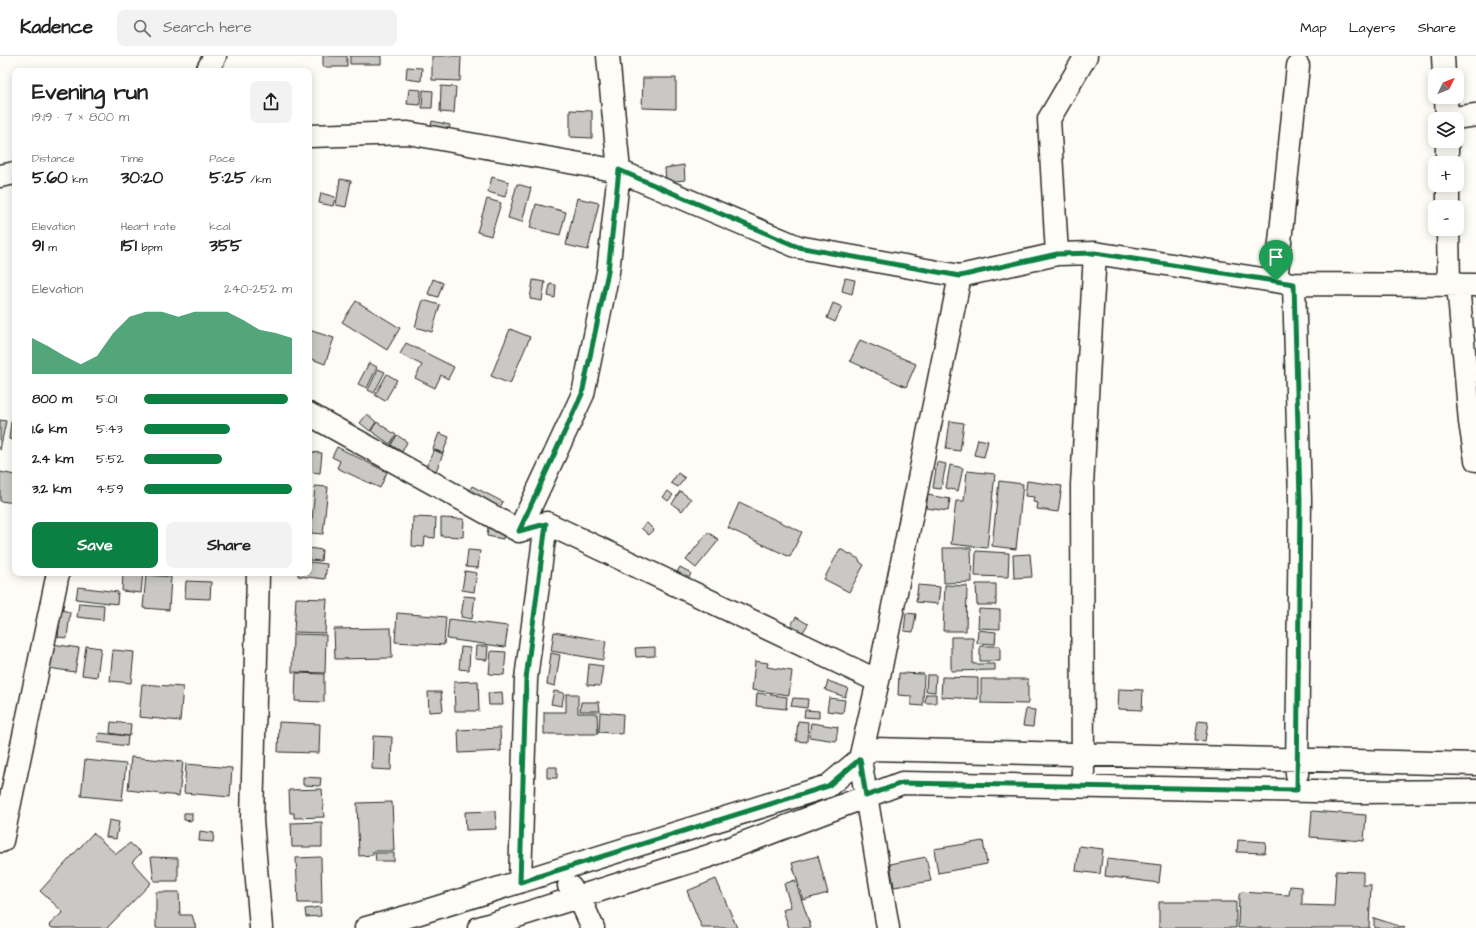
<!DOCTYPE html>
<meta charset="utf-8">
<style>
body{margin:0;font-family:"Architects Daughter",sans-serif;background:#f2f2f2;color:#222;height:100vh;display:flex;flex-direction:column;font-size:15px;white-space:nowrap}
*{box-sizing:border-box;margin:0}
p{font-size:13px;color:#767676}
.icon{flex:none;width:22px;height:22px;fill:none;stroke:currentColor;stroke-width:2;stroke-linecap:round;stroke-linejoin:round}
.map{position:relative;flex:1;overflow:hidden}
.panel{position:absolute;left:12px;top:12px;width:300px;height:508px;display:flex;flex-direction:column;background:#fff;border-radius:8px;box-shadow:0 2px 10px #0003}
.panel>*{flex:none}
.needle{width:26px;rotate:47deg}
.tools{position:absolute;left:1428px;top:12px;display:grid;gap:8px}
.tools a{display:grid;place-items:center;width:36px;height:36px;border-radius:8px;background:#fff;box-shadow:0 2px 10px #0003;font-size:20px}
.pin{position:absolute;display:grid;place-items:center;width:34px;height:34px;color:#fff;margin:-41px -17px;border-radius:50% 50% 50% 0;rotate:-45deg;box-shadow:0 0 4px #0007}
.pin .icon{rotate:45deg}
.round{display:grid;place-items:center;flex:none;width:42px;height:42px;border-radius:8px;background:#f2f2f2}
.overview{display:flex;align-items:center;justify-content:space-between;height:68px;padding:0 20px}
h1{font-size:22px;font-weight:700;line-height:30px}
.stats{display:grid;grid-template-columns:repeat(3,1fr);gap:6px;height:68px;padding:4px 20px}
.stats div{display:grid;align-content:center}
.stats b{font-size:17px;font-weight:700}
.stats small{font-size:11px;font-weight:400}
.stats p{font-size:11px}
.chart{height:112px;padding:8px 20px}
.chart p{display:flex;justify-content:space-between}
.chart svg{width:100%;height:72px;margin-top:4px;fill:#0b8043;opacity:.7}
.button{display:flex;gap:8px;margin-top:auto;padding:8px 20px}
.button a{flex:1;height:46px;border-radius:8px;background:#0b8043;color:#fff;font-size:16px;font-weight:700;line-height:46px;text-align:center}
.button a+a{background:#f2f2f2;color:#222}
ul{padding:0 20px;list-style:none;font-size:13px}
li{display:grid;grid-template-columns:64px 48px 1fr;align-items:center;height:30px}
li i{height:10px;border-radius:5px;background:#0b8043}
header{display:flex;align-items:center;gap:24px;box-sizing:border-box;height:56px;padding:0 20px;background:#fff;border-bottom:1px solid #e0e0e0}
header strong{font-size:19px}
nav{display:flex;gap:22px;margin-inline-start:auto;font-size:14px}
.search{width:280px;height:36px;background:#f2f2f2;display:flex;align-items:center;gap:10px;box-sizing:border-box;padding:0 14px;border-radius:8px;color:#767676;font-size:15px}
.map>svg:first-child{display:block}
.building{fill:#c9c8c4;stroke:#2b2b2b}
.lines{fill:none;stroke-linecap:round;stroke-linejoin:round}
.minor-casing{stroke:#2b2b2b;stroke-width:25}
.minor{stroke:#fdfcf7;stroke-width:22}
.route-casing{stroke:#fff;stroke-width:8}
.route{stroke:#0b8043;stroke-width:5}
</style>
<header>
<strong>Kadence</strong>
<div class="search"><svg class="icon" aria-label="search" viewBox="0 0 24 24"><circle cx="10" cy="10" r="6"/><path d="M15 15l6 6"/></svg>Search here</div>
<nav><a>Map</a><a>Layers</a><a>Share</a></nav>
</header>
<div class="map">
<svg width="1476" height="872" viewBox="0 0 1476 872">
<rect width="100%" height="100%" fill="#fdfcf7"/>
<filter id="ink" filterUnits="userSpaceOnUse"><feTurbulence type="fractalNoise" baseFrequency=".025" numOctaves="2"/><feDisplacementMap in="SourceGraphic" scale="8" xChannelSelector="R" yChannelSelector="G"/><feConvolveMatrix kernelMatrix="1 2 1 2 8 2 1 2 1" color-interpolation-filters="sRGB"/></filter>
<g filter="url(#ink)">
<path class="building" d="M323 0H347V11H323Z
M350 0H381V8H350Z
M432 0H461L460 25 432 24Z
M407 11 422 12 421 25 406 23Z
M643 22H676V53L642 52Z
M441 30 456 31 454 57 440 56Z
M409 33 421 34 420 49 407 48Z
M423 34 433 35 432 52H422Z
M570 54 592 55V82L570 81Z
M432 65 450 69 447 82 429 79Z
M684 109 685 124 666 126 665 112Z
M492 121 509 126 505 141 488 136Z
M340 123 351 125 346 151 336 149Z
M517 128 531 132 522 166 508 162Z
M321 137 335 141 333 150 319 147Z
M577 142 599 147 588 194 566 189Z
M487 143 501 147 491 180 477 176Z
M536 148 566 156 560 179 530 172Z
M845 222 855 224 852 238 842 235Z
M433 223 443 227 438 241 428 238Z
M533 224 545 226 542 245 530 243Z
M550 228 556 229 555 242 548 240Z
M423 244 440 249 432 276 415 271Z
M356 245 400 272 387 294 342 266Z
M833 247 842 251 835 266 827 262Z
M510 273 530 281 510 328 491 320Z
M309 274 334 282 325 308 309 302Z
M860 284 916 308 906 331 850 305Z
M406 287 454 311 448 323 441 319 435 332 415 322 422 309 400 298Z
M369 307 377 311 367 332 358 328Z
M378 313 385 316 374 337 368 334Z
M387 318 397 324 385 345 375 339Z
M367 358 376 366 370 375 360 367Z
M0 364 6 365 0 394Z
M11 365H15V384L9 383Z
M950 365 964 367 960 395 946 393Z
M377 366 396 379 390 388 371 375Z
M439 377 449 381 443 397 433 393Z
M397 379 407 386 402 396 391 389Z
M978 383 988 385 984 401 974 399Z
M337 391 387 416 380 432 337 412 340 405 332 401Z
M434 394 443 398 436 415 426 411Z
M309 396 322 397 320 417 309 416Z
M937 406 946 408 941 433 933 432Z
M950 409 963 412 958 435 946 432Z
M967 415 995 418 987 492 951 488 956 445H964Z
M0 416 15 419V447L0 445Z
M678 417 685 422 678 431 671 427Z
M999 425 1023 428 1016 493 992 490Z
M1027 425 1062 430 1058 456 1037 453 1038 447 1033 446 1034 441 1025 440Z
M315 430 328 431 323 478 311 477Z
M472 430 503 446 497 456 467 440Z
M668 435 673 439 668 445 663 441Z
M680 435 691 443 682 455 672 448Z
M928 439 950 443 948 455 926 452Z
M739 447 802 476 790 501 728 472Z
M413 461 436 462 435 482 425 481 424 491 412 490Z
M441 462 464 463 463 481 441 480Z
M647 467 654 474 649 479 641 472Z
M488 471 505 473 503 483 487 480Z
M708 476 719 484 696 512 686 504Z
M309 492 322 494 321 505 309 504Z
M943 492H971L972 526 944 527Z
M840 493 859 503 860 506 864 509 849 536 824 523Z
M468 494 480 495 478 512 466 511Z
M976 495 1009 497 1008 521 975 520Z
M1030 498 1032 521 1014 522 1013 499Z
M309 506 327 508 325 523 298 520V517H309Z
M680 511 691 517 688 524 676 518Z
M465 515 477 517 474 536 462 534Z
M123 517H143L141 537 122 535Z
M146 519 171 521 169 554 143 552Z
M186 525 211 526 210 543 185 542Z
M976 528H996V549H977Z
M918 529 940 531 938 548 916 546Z
M945 529 967 530 966 575H943Z
M78 531 118 536 117 548 76 543Z
M464 540 475 541 472 563 461 561Z
M296 542 327 543 325 577 294 576Z
M79 547 104 549 103 564 77 561Z
M979 553 1000 554V573L978 572Z
M61 554 70 556 67 582 58 581Z
M397 557 446 561 444 589 395 586Z
M906 557 916 558 913 576 904 575Z
M796 561 808 568 800 581 788 574Z
M449 563 508 570 505 591 447 583Z
M391 572 392 602 335 603 334 573Z
M978 574 996 576 995 588 977 587Z
M554 576 606 585 603 604 551 595Z
M293 578 326 579 325 617 292 616Z
M951 581H973V608H995V614L951 615Z
M52 588 79 592 75 616 48 612Z
M86 590 101 592 97 621 82 619Z
M476 590H488L487 604 475 603Z
M980 590H1000V605H980Z
M461 591 470 592 469 614 459 613Z
M655 591V600L636 601 635 592Z
M113 594 134 596 131 627 110 625Z
M491 595 506 596 504 619 489 618Z
M551 597 560 599 555 630 547 628Z
M755 605 768 607 767 611 792 615 789 639 752 634Z
M589 608 603 610 600 630 587 629Z
M296 617 324 618V646L295 645Z
M899 617 924 618 923 650 911 649V640L898 639Z
M927 619H936L935 636 926 635Z
M942 621 978 622V643L941 641Z
M981 623H1028V648L981 647Z
M478 625 479 655H455L454 626Z
M828 625 848 632 845 641 825 634Z
M142 628 183 631 180 665 139 661Z
M1119 633 1143 634 1142 654 1118 653Z
M554 635 564 637 562 650 551 648Z
M428 636H441L443 655 429 656Z
M502 636 503 649H489L488 637Z
M757 637 787 641 786 653 756 650Z
M566 638H578V657H597L598 678H544V656H566Z
M926 638H936V647H925Z
M793 642 808 643 807 652 791 650Z
M829 642 845 644 843 657 827 655Z
M581 646H599L600 655H580Z
M1026 653 1035 654 1033 671 1023 670Z
M805 654 819 655V662L804 661Z
M600 656 623 658 622 678 599 676Z
M798 665 808 666 807 686 796 685Z
M1198 665 1208 666 1205 685 1195 684Z
M111 666 131 668 130 679 128 680 110 677Z
M279 666 320 668 319 697 278 696Z
M811 667 838 671 836 685 809 681Z
M500 672 501 695 459 697 458 674Z
M99 677 128 680 127 690 97 686Z
M373 680 392 681 391 714 372 713Z
M131 701 183 706 179 740 128 734Z
M85 704 126 708 122 744 81 740Z
M186 708 232 712 230 741 184 737Z
M547 711H557V722H547Z
M303 721 321 722 320 730 303 729Z
M322 733 324 761 294 762V757H290L289 734Z
M392 746 394 795H373V799L359 800 357 747Z
M495 755 496 773 466 774 465 756Z
M1312 755 1366 759 1364 785 1310 781Z
M184 757H192V765L184 764Z
M109 764 119 766 116 783 106 781Z
M322 766V791H292L291 767Z
M200 775 214 777 213 786 199 785Z
M93 777 116 798 130 787 141 797 132 806 151 827 107 872H52L49 869 63 856 40 835Z
M1238 784 1266 786 1265 797 1237 796Z
M983 785 987 808 938 817 934 793Z
M1079 790 1103 793 1100 818 1076 815Z
M375 797H394V805H376Z
M818 800 828 837 803 844 792 807Z
M151 801 178 802V825H154Z
M321 801 322 847H298L296 802Z
M926 801 931 825 894 831 890 808Z
M1107 803 1161 809 1159 827 1105 820Z
M1336 815 1363 816V829H1371L1369 872H1238L1239 839 1241 836 1289 839 1290 830 1302 831V849L1334 850Z
M716 823 737 872H702L687 835Z
M795 824 811 872H789L783 854 791 851 784 828Z
M156 836H179L180 859H192L196 872H156Z
M1159 846H1236V872H1159Z
M320 851 321 860 306 861 305 853Z
M1374 862 1405 872H1374Z"/>
<g class="lines">
<g class="minor-casing">
<path id="minor" d="M1443 0 1444 19
M207 15 215 0
M1446 41 1447 63
M1447 63 1476 59
M309 80 408 77 619 115 798 191 960 220 1057 198 1095 197 1294 228 1476 229
M1447 85V107
M0 120 15 117
M1448 129V151
M1448 173 1449 228
M1057 198 1049 63 1086 0
M1276 225 1298 10
M1294 228 1300 444 1297 718
M1458 228 1470 366 1476 404
M309 358 519 475 546 467 878 625
M519 475 583 338 608 216 619 115 608 0
M258 517 252 764 261 872
M1083 730 1082 429 1095 197
M0 785H2L58 517
M520 826 526 623 546 467
M569 830 579 841 593 872
M366 872 413 859 828 730 872 693 1476 708
M479 872 709 800 902 727 1361 736 1476 735
M888 872 860 703 878 625 960 220"/>
</g>
<use href="#minor" class="minor"/>
</g>
</g>
<g class="lines" filter="url(#ink)">
<g class="route-casing">
<path id="route" d="M619 114 798 191 960 220 1057 198 1095 197 1294 228 1300 444 1297 734 902 727 866 740 860 703 828 730 520 826 526 623 546 468 519 475 582 338 608 216Z"/>
</g>
<use href="#route" class="route"/>
</g>
</svg>
<div class="tools">
<a><svg class="needle" viewBox="-14 -14 28 28"><path d="M0-13l5 13h-10z" fill="#e53935"/><path d="M0 13l5-13h-10z" fill="#767676"/></svg></a>
<a><svg class="icon" aria-label="layers" viewBox="0 0 24 24"><path d="M12 4l9 5-9 5-9-5zM3 14l9 5 9-5"/></svg></a>
<a>+</a>
<a>−</a>
</div>
<div class="pin" style="left:1276px;top:225px;background:#1e9e55"><svg class="icon" aria-label="arrive" viewBox="0 0 24 24"><path d="M6 21V4h12l-3 4 3 4H6"/></svg></div>
<section class="panel">
<div class="overview"><div><h1>Evening run</h1><p>19:19 · 7 × 800 m</p></div><a class="round"><svg class="icon" aria-label="share" viewBox="0 0 24 24"><path d="M12 15V3M7 8l5-5 5 5M5 13v7h14v-7"/></svg></a></div>
<div class="stats">
<div><p>Distance</p><b>5.60<small> km</small></b></div>
<div><p>Time</p><b>30:20</b></div>
<div><p>Pace</p><b>5:25<small> /km</small></b></div>
</div>
<div class="stats">
<div><p>Elevation</p><b>91<small> m</small></b></div>
<div><p>Heart rate</p><b>151<small> bpm</small></b></div>
<div><p>kcal</p><b>355</b></div>
</div>
<div class="chart"><p><span>Elevation</span>240–252 m</p>
<svg viewBox="0 0 160 44" preserveAspectRatio="none"><path d="M0 44V22L10 27L20 33L30 38L40 33L50 19L60 9L70 6L80 6L90 9L100 6L110 6L120 6L130 11L140 17L150 19L160 22V44z"/></svg>
</div>
<ul>
<li><b>800 m</b>5:01<i style="width:97%"></i></li>
<li><b>1.6 km</b>5:43<i style="width:58%"></i></li>
<li><b>2.4 km</b>5:52<i style="width:53%"></i></li>
<li><b>3.2 km</b>4:59<i style="width:100%"></i></li>
</ul>
<div class="button"><a>Save</a><a>Share</a></div>
</section>
</div>
